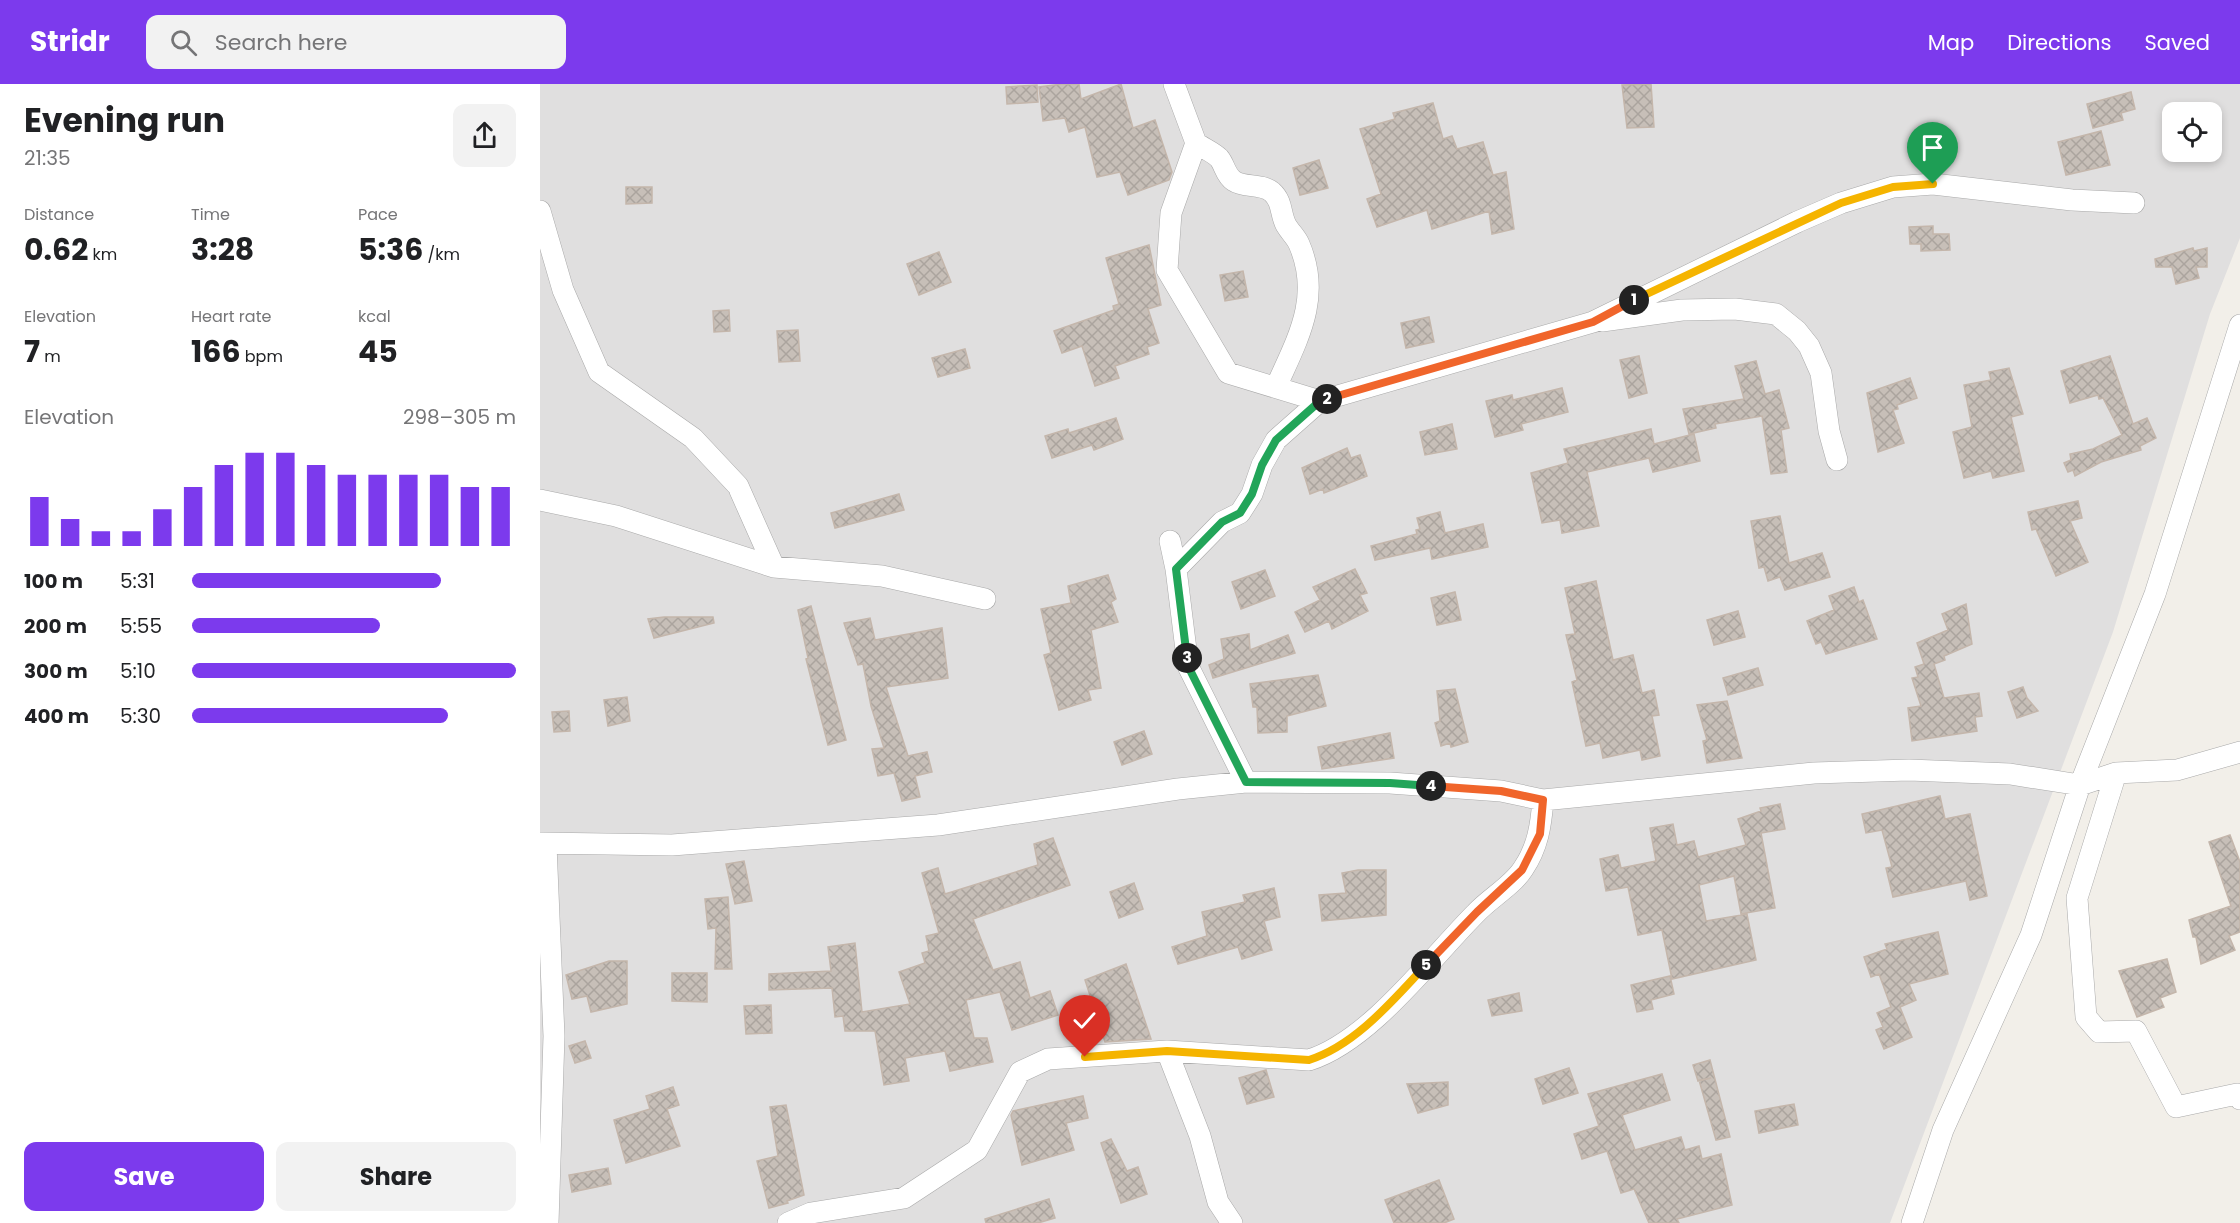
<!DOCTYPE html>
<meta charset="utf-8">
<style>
body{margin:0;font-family:Poppins,sans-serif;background:#f2f2f2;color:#202124;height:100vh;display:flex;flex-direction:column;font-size:22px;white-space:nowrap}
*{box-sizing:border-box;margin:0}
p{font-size:20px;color:#757577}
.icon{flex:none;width:33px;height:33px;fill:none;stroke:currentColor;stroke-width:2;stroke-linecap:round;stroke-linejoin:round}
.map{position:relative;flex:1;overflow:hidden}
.drawer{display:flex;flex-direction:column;background:#fff;width:540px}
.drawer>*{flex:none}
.fabs{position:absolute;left:1622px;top:18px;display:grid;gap:12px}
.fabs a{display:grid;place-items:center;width:60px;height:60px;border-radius:12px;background:#fff;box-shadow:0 3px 9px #0003;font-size:30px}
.pin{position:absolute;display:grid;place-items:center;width:51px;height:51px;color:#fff;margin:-62px -26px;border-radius:50% 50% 50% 0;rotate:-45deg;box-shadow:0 0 6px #0007}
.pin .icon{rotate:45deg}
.km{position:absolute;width:30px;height:30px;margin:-15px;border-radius:50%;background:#222;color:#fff;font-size:16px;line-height:30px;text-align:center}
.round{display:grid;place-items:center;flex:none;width:63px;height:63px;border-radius:12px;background:#f2f2f2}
.head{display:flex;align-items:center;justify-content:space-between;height:102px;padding:0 24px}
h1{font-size:33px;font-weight:700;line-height:45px}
.metrics{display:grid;grid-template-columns:repeat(3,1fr);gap:9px;height:102px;padding:6px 24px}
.metrics div{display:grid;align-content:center}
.metrics b{font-size:30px;font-weight:700}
.metrics small{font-size:16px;font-weight:400}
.metrics p{font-size:16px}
.chart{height:168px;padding:12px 24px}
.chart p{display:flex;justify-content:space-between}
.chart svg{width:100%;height:108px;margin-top:6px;stroke:#7c3aed;stroke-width:6}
.action{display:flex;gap:12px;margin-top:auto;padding:12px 24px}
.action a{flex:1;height:69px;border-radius:12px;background:#7c3aed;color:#fff;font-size:24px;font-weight:700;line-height:69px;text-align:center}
.action a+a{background:#f2f2f2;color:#202124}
ul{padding:0 24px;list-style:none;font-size:20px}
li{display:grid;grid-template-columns:96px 72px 1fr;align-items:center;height:45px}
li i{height:15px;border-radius:8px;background:#7c3aed}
header{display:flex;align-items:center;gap:36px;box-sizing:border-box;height:84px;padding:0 30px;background:#7c3aed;color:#fff}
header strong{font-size:28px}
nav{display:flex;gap:33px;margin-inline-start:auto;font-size:21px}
.search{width:420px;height:54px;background:#f2f2f2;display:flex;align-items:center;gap:15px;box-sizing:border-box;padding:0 21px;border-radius:12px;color:#757577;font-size:22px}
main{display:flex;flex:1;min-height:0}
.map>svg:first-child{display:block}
.residential{fill:#e0dfdf;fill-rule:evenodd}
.building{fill:url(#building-cross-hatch);stroke:#c4b6ab;stroke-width:1.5}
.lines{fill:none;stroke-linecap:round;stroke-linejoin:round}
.minor-casing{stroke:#a9a9a9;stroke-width:22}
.minor{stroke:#fff;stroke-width:21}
.split-1-casing{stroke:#fff;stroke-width:12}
.split-2-casing{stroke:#fff;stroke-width:12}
.split-3-casing{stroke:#fff;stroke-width:12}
.split-4-casing{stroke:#fff;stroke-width:12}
.split-5-casing{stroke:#fff;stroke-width:12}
.split-6-casing{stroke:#fff;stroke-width:12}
.split-1{stroke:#f5b400;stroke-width:8}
.split-2{stroke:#f0652b;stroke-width:8}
.split-3{stroke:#22a559;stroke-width:8}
.split-4{stroke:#22a559;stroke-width:8}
.split-5{stroke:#f0652b;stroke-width:8}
.split-6{stroke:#f5b400;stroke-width:8}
</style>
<header>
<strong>Stridr</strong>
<div class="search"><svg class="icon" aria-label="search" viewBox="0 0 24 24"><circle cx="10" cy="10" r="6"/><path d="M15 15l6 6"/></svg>Search here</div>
<nav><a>Map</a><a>Directions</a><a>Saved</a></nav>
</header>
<main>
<section class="drawer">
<div class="head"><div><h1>Evening run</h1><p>21:35</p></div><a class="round"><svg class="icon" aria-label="share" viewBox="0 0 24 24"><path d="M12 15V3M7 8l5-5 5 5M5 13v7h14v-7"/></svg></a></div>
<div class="metrics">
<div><p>Distance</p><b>0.62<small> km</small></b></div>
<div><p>Time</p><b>3:28</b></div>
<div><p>Pace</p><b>5:36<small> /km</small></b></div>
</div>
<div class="metrics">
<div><p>Elevation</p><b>7<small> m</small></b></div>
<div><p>Heart rate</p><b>166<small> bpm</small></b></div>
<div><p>kcal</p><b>45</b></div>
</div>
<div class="chart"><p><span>Elevation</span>298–305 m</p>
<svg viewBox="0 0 160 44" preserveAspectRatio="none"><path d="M5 44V24M15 44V33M25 44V38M35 44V38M45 44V29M55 44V20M65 44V11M75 44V6M85 44V6M95 44V11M105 44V15M115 44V15M125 44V15M135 44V15M145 44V20M155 44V20"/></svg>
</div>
<ul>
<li><b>100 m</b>5:31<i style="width:77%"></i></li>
<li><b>200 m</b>5:55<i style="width:58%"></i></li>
<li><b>300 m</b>5:10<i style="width:100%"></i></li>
<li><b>400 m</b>5:30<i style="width:79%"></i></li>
</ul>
<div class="action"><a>Save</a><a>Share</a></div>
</section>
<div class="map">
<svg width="1700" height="1139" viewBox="0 0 1700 1139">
<defs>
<pattern id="building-cross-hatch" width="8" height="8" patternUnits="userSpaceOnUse" patternTransform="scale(1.5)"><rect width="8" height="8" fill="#c7bfb8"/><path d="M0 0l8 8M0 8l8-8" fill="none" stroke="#aba49e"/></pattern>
</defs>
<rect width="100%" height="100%" fill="#f2efe9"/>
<path class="residential" d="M0 0H1700V154L1670 230 1573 548 1350 1139H0ZM1632 28H1671V68H1632Z"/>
<path class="building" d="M522 0H539L541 15 581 0 593 44 615 36 632 88 629 96 588 111 580 88 557 93 545 43 529 48 525 34 503 37 499 3Z
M1111 0 1114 43 1087 44 1082 1Z
M497 1 498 18 467 20 466 3Z
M1591 8 1595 25 1581 29 1583 36 1553 44 1547 20Z
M893 19 903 55 912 52 917 65 943 58 953 91 966 88 974 145 952 150 949 127 892 145 887 126 837 143 827 115 841 110 820 45 855 35 853 29Z
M1561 47 1570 81 1526 91 1518 58Z
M779 76 788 104 760 111 753 84Z
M86 103H112V119L86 120Z
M1393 142V150H1409L1410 166 1381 167V160H1370L1369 143Z
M609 161 621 221 608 225 619 259 607 263 609 270 575 282 579 294 555 302 542 262 522 269 514 247 574 226 573 222 579 220 566 174Z
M1653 164 1654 167 1667 164V183H1656L1659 194 1636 200 1632 183H1616L1615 175Z
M399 168 411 198 379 211 367 180Z
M703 187 708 213 685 217 680 191Z
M189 226 190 247 174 248 173 227Z
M889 233 894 258 866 264 861 239Z
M258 246 260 277 239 278 237 247Z
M425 265 430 284 398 293 392 274Z
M1099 272 1107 309 1089 314 1080 276Z
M1570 272 1593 340 1607 334 1616 354 1600 362 1601 366 1561 378 1535 392 1533 386 1528 388 1524 379 1531 376 1530 370 1553 365 1582 351 1563 314 1559 315 1558 311 1530 319 1521 287Z
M1216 277 1225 310 1239 306 1249 344 1241 346 1247 388 1231 390 1222 332 1175 340 1176 344 1149 350 1143 325 1204 315 1195 282Z
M1469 284 1483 330 1471 333 1484 387 1453 394 1451 387 1424 394 1413 348 1432 343 1424 301 1451 296 1449 288Z
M1370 294 1377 314 1357 321 1358 325 1353 326 1364 359 1338 368 1327 309Z
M1022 304 1028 328 981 340 983 346 955 353 946 317 972 311 973 316Z
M576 334 583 355 554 366 552 361 512 374 505 352 528 345 529 349Z
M912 340 917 365 885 371 880 348Z
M1111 345 1114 360 1154 350 1160 377 1113 388 1109 374 1047 388 1059 442 1022 449 1020 436 1002 439 991 389 1028 379 1024 365Z
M807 364 811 374 820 371 827 392 784 409 783 405 770 410 762 384Z
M359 410 364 426 295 444 291 429Z
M1538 417 1542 434 1530 437 1548 478 1516 492 1496 445 1492 446 1488 428Z
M900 428 905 449 943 440 948 463 892 475 890 464 835 476 831 462 877 450 876 446 880 445 877 434Z
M1240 432 1249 479 1282 469 1290 493 1245 506 1240 493 1228 497 1224 483 1219 484 1211 437Z
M815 485 827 509 820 511 828 527 792 545 789 537 765 548 755 528 780 516 773 503Z
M725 486 735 512 701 525 692 498Z
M568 491 576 515 571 518 578 538 551 546 561 604 548 606 551 616 519 626 504 571 511 569 501 525 531 519 528 502Z
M1056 497 1073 576 1093 571 1102 609 1114 606 1119 631 1112 632 1120 672 1102 676 1100 666 1063 674 1060 659 1046 662 1032 598 1037 596 1026 551 1035 550 1025 504Z
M1314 503 1319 518 1323 516 1337 555 1286 570 1281 558 1276 560 1267 537 1294 526 1289 512Z
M915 508 921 536 897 541 891 514Z
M1426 520 1432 560 1404 572 1405 576 1394 580 1404 614 1439 609 1442 632 1435 633 1437 647 1372 657 1368 624 1381 622 1372 594 1378 593 1375 583 1384 580 1377 559 1408 546 1402 530Z
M271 522 306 656 288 661 266 575 268 574 258 526Z
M1198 527 1205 553 1174 561 1167 536Z
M124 533H173L174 539 114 554 108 535Z
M330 534 335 556 402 544 408 594 346 603 368 672 387 668 392 688 375 692 380 713 362 717 354 689 338 692 332 665 344 664 331 622 323 580 318 581 304 539Z
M709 550 710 566 748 551 755 569 673 594 669 581 684 575 681 555Z
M1218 584 1223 601 1188 611 1183 594Z
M778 591 786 622 747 632V648L718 649 717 623H713L710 600Z
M1483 603 1487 614 1498 627 1477 634 1468 608Z
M915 605 928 658 911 663 910 659 901 662 895 639 900 637 897 607Z
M87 613 90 637 68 642 64 616Z
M1187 617 1202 674 1167 679 1163 657 1167 656 1157 621Z
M29 627 30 647 14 648 12 628Z
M604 647 612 670 582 681 574 658Z
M850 649 854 674 782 685 778 663Z
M1400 712 1405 735 1430 730 1447 812 1430 816 1426 797 1353 813 1346 784 1352 783 1342 746 1326 749 1322 730Z
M1240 720 1245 745 1221 749 1235 824 1201 830 1194 792 1159 801 1166 837 1207 830 1216 876 1132 895 1122 846 1098 851 1088 803 1066 807 1060 775 1078 771 1081 784 1116 777 1110 744 1133 740 1137 761 1154 757 1158 773 1206 761 1198 735 1221 727 1220 724Z
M1690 751 1700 778V848L1689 852 1695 866 1661 880 1656 853H1653L1649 836 1691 822 1669 758Z
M513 754 530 801 433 835 453 886 480 878 490 914 510 907 518 931 472 946 460 908 426 916 434 954H447L453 978 410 987 405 967 365 974 369 997 344 1001 335 947H305L303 932 295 933 292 904 229 906V890L291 887 288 863 315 859 322 928 370 920 359 888 385 879 382 869 389 867 386 852 399 849 382 789 398 784 405 810 498 781 494 760Z
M204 777 212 817 195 820 186 780Z
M818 786H846V831L782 837 779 811 806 809 802 789Z
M594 799 603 825 579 834 570 808Z
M734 804 740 833 724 837 732 866 702 875 698 863 638 880 632 863 667 852 662 828 705 818 703 811Z
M188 813 192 885H175L176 844 168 845 165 815Z
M1398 848 1408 890 1369 900 1376 916 1360 923 1372 953 1344 965 1336 946 1343 943 1337 929 1351 923 1339 890 1331 893 1324 873 1347 865 1345 860Z
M1627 875 1636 908 1620 914 1624 923 1597 933 1579 887Z
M69 877H87V920L51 928 47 912 32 915 26 891Z
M586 880 611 955 565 958 545 896Z
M132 889H167V918L132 917Z
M1130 892 1134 910 1111 916 1113 925 1097 928 1091 901Z
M979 909 982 927 952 932 948 916Z
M231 921 232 949 206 950 204 922Z
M45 957 51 974 35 979 29 962Z
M1170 976 1190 1053 1176 1056 1159 996 1171 994 1158 997 1153 981Z
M1029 984 1038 1009 1003 1020 995 995Z
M726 986 734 1013 707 1020 699 994Z
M1122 990 1130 1016 1082 1031 1095 1066 1141 1053 1145 1066 1159 1062 1162 1075 1181 1070 1192 1121 1137 1135 1139 1139H1109L1094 1105 1081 1109 1067 1067 1042 1075 1034 1050 1059 1042 1048 1010Z
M908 998V1021L878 1029 867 1000Z
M133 1003 139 1021 127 1025 140 1062 86 1079 74 1036 110 1025 106 1012Z
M543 1012 548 1034 526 1039 534 1066 482 1081 471 1031 473 1027Z
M1254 1020 1258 1041 1219 1049 1215 1027Z
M246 1021 264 1111 247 1117 248 1119 229 1124 217 1077 238 1072 230 1023Z
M571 1055 587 1087 598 1083 607 1110 581 1119 561 1059Z
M68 1084 71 1100 32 1108 29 1091Z
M899 1096 914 1135 904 1139H854L845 1116Z
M509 1115 515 1134 498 1139H446L445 1135Z"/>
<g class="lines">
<g class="minor-casing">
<path id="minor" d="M634 0 656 59 631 129 627 186 688 289 780 317
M656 59C663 64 673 68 679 74 685 81 685 91 694 97 704 104 721 99 732 108 743 118 740 130 746 141 750 148 756 153 759 160 782 213 758 254 736 303
M0 127 23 206 59 288 153 354 198 402 234 483
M1062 237 1142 226 1195 225 1236 230 1257 247 1269 262 1281 289 1289 347 1297 376
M0 416 76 432 234 483 342 492 445 515
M630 457 636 485 682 438 700 429 712 410 722 381 736 356 780 317 1053 238 1257 138 1301 119 1353 103 1393 100 1532 116 1594 119
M636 485 648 582 706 698
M1576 689 1537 814 1546 933 1559 948 1596 947 1636 1023 1697 1010 1700 1015
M0 759 132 761 398 741 638 705 706 698 850 699 961 707 1003 716 1274 689 1369 686 1470 690 1540 701 1576 689 1637 686 1700 668
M6 761 14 952 8 1139
M627 967 660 1052 678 1118 692 1139
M248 1139 271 1129 364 1114 437 1066 480 988 508 975 627 967 769 976C830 957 891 874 936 829 950 814 972 802 983 785 998 763 1001 741 1003 716
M1372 1139 1403 1046 1491 851 1540 701 1615 510 1700 241"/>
</g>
<use href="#minor" class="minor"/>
</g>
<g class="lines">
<g class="split-1-casing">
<path id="split-1" d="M1094 216 1301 119 1353 103 1393 100"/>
</g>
<g class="split-2-casing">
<path id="split-2" d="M787 315 1053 238 1094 216"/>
</g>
<g class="split-3-casing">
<path id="split-3" d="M647 574 636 485 682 438 700 429 712 410 722 381 736 356 780 317 787 315"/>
</g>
<g class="split-4-casing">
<path id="split-4" d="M647 574 648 582 706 698 850 699 891 702"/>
</g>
<g class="split-5-casing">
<path id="split-5" d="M886 881 937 828 982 786 1000 750 1003 716 961 707 891 702"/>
</g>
<g class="split-6-casing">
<path id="split-6" d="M545 973 627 967 769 976C816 961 853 916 886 881"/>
</g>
<use href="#split-1" class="split-1"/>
<use href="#split-2" class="split-2"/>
<use href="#split-3" class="split-3"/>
<use href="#split-4" class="split-4"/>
<use href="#split-5" class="split-5"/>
<use href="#split-6" class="split-6"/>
</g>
</svg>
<div class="fabs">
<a><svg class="icon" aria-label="locate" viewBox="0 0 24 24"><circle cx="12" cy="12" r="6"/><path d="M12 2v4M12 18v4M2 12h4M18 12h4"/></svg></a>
</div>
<div class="pin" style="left:1393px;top:100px;background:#1e9e55"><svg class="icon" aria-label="arrive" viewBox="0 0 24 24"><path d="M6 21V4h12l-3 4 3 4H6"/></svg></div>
<div class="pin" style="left:545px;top:973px;background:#d93025"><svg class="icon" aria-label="check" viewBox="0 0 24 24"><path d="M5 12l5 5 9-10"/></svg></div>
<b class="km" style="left:1094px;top:216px">1</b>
<b class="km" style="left:787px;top:315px">2</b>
<b class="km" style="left:647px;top:574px">3</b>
<b class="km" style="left:891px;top:702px">4</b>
<b class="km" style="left:886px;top:881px">5</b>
</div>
</main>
